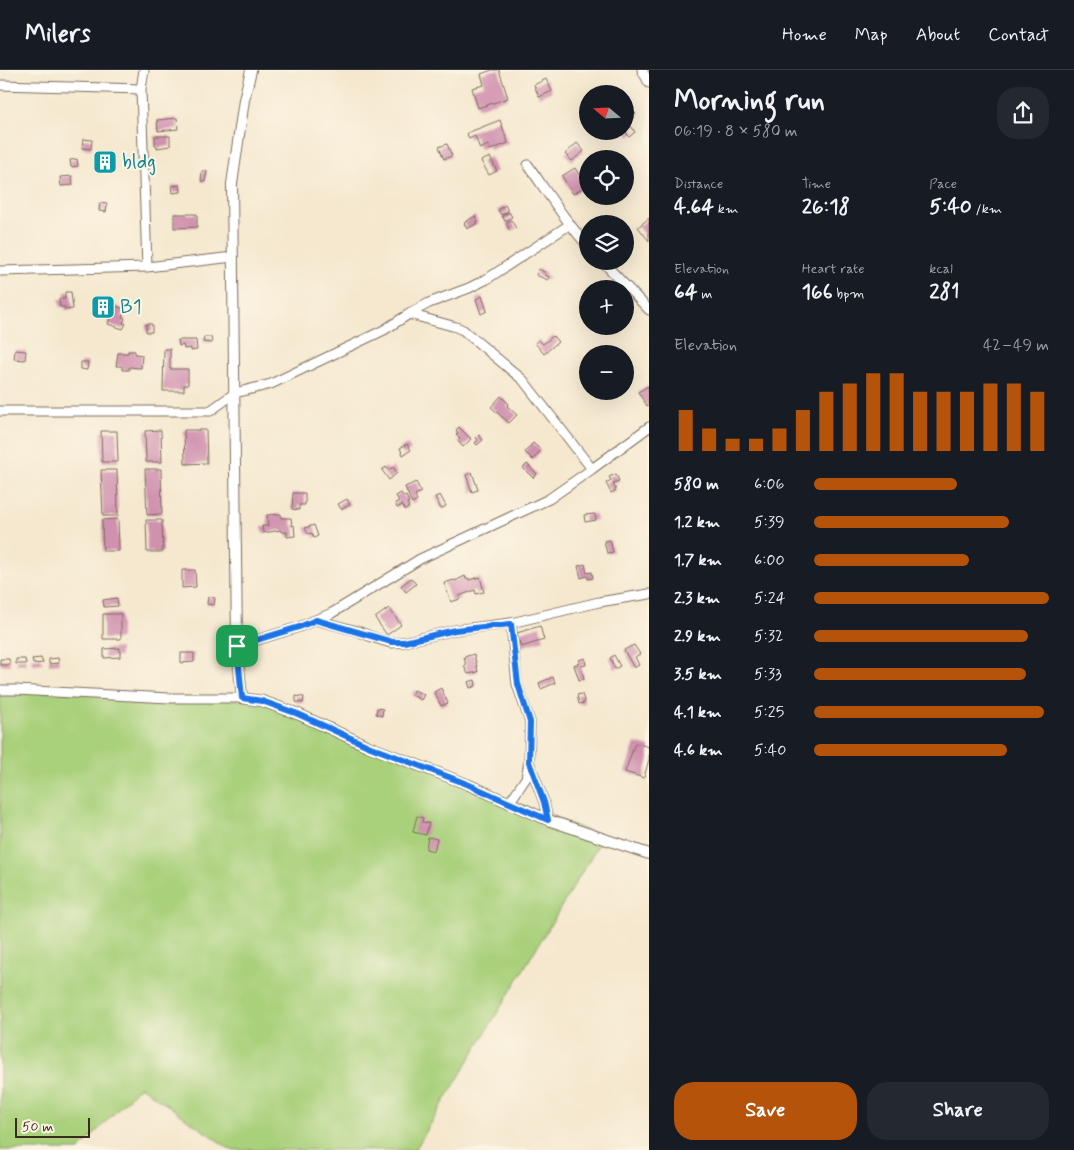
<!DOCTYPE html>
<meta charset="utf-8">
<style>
body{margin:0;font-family:Mynerve,sans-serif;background:#242831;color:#f1f3f6;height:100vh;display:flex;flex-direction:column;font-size:19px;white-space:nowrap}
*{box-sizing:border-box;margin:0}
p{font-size:16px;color:#9ea1a6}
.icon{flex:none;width:28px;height:28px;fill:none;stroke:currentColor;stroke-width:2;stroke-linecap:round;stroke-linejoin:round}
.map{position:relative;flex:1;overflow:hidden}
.details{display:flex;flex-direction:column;background:#171b24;width:425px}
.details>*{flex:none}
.needle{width:32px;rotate:289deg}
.fabs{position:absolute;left:579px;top:15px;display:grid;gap:10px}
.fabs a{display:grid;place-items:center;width:55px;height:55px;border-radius:50%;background:#171b24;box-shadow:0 5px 20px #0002;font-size:25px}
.scale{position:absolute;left:15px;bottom:12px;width:75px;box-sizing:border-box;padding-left:5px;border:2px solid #3b2a1e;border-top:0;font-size:14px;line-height:18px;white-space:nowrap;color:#3b2a1e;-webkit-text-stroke:4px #fcf5e5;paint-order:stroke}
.pin{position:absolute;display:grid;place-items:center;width:42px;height:42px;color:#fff;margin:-21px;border-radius:10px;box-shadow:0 2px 8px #0006}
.round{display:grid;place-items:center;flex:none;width:52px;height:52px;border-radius:20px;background:#242831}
.headline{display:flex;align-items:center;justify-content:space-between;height:85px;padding:0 25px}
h1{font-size:28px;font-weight:700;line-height:38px}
.figures{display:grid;grid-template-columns:repeat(3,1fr);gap:8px;height:85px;padding:5px 25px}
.figures div{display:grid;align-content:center}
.figures b{font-size:21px;font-weight:700}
.figures small{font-size:14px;font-weight:400}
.figures p{font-size:14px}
.chart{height:140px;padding:10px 25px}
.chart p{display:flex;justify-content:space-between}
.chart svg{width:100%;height:90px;margin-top:5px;stroke:#b45309;stroke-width:6}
.action{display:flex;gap:10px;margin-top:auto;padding:10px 25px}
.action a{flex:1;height:58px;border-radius:20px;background:#b45309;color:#fff;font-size:20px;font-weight:700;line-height:58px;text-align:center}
.action a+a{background:#242831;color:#f1f3f6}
ul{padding:0 25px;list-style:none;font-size:16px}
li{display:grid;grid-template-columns:80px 60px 1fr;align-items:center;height:38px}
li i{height:12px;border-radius:6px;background:#b45309}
header{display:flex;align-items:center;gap:30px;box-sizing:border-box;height:70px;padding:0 25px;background:#171b24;border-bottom:1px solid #363941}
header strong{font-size:24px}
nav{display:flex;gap:28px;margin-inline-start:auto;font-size:18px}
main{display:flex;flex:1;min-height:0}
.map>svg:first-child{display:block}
.green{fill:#a9d07a;stroke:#727d4c}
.building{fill:#d091af}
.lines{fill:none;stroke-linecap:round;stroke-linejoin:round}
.minor-casing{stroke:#7c6c5c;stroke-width:11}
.tertiary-casing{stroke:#7c6c5c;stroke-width:12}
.minor{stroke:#fff;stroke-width:9}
.tertiary{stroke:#fff;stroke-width:10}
.route-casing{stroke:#fff;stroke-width:10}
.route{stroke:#1a73e8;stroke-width:6}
.labels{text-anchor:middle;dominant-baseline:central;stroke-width:4;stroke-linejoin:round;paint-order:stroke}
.culture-label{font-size:20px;fill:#0d838f;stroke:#fcf5e5;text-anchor:start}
</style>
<header>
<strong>Milers</strong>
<nav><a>Home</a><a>Map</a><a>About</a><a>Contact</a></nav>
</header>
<main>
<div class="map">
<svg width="649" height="1080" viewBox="0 0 649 1080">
<rect width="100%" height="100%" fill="#fcf5e5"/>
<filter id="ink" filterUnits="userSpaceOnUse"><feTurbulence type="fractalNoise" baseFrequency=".02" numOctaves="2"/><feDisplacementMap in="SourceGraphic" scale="10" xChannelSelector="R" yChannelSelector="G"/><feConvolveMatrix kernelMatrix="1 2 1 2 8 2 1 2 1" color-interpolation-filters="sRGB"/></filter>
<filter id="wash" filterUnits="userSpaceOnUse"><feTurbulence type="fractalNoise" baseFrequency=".0096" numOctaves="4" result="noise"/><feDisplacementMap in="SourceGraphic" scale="20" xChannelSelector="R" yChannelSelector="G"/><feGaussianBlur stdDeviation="1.12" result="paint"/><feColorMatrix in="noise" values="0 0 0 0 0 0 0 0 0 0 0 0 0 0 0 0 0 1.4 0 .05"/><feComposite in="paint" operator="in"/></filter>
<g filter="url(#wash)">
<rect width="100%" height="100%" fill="#f5e8cf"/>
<path class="green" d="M0 620 262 631 603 767 415 1080H231L140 1016 79 1080H0Z"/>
<g id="blocks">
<path class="building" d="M492 0H499L508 28 478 38 472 18 484 15 481 4Z
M546 9 552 21 539 27 534 15Z
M625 30 630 35 628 37 636 44 625 56Z
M177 48 178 59 158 61 157 50Z
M500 50 508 73 490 80 488 75 480 79 475 66 469 69 467 63Z
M631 56 635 62 629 67 625 60Z
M155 66H170V76L157 78V76H155Z
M83 69 92 70 91 79 82 78Z
M577 73 584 81 572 91 565 84Z
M447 74 452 86 444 89 439 77Z
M110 87 111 97 99 98 98 88Z
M490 87 497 101 489 105 481 91Z
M77 89 78 96 71 97 70 90Z
M575 98 586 116 573 124 562 106Z
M202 101H207L205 112 201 111Z
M72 106 73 115 61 116 60 107Z
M180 115 181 122 173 123 172 116Z
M100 133 107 134 106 142 99 141Z
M505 135 508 141 501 145 498 140Z
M509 142 512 147 505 151 502 146Z
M174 144H197V157L174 158Z
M475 146 478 153 467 159 464 153Z
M649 148V171L638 157Z
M511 150 516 158 510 161 506 153Z
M539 199 546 203 545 205 549 207 548 210 536 205Z
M65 222H71L73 239 65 240V237H60L59 229H65Z
M482 226 487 241 481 244 476 229Z
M99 228 109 229 108 246 98 245Z
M115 236 125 239 122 247 125 248 123 253 126 254 123 259 108 254Z
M146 254H152V262H146Z
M553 266 558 272 544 284 535 273 539 270 543 274Z
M204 267H211L212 273 203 272Z
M178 270H196L197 280 191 281V278L184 279 183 275 179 276Z
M164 279H170V299H188V315H184V321H163Z
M15 280 26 281 25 290 14 289Z
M128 281H135V284L142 285 141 298 129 297V300H122V296H116L118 283H128Z
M81 292H88L87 300 81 299Z
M648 316 649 335 647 336 638 322Z
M501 326 509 334 507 336 517 345 509 353 491 337Z
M459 357 471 369 463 377 458 371 460 369 456 365 458 363 456 360Z
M161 360 162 392H146L145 361Z
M184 360H206L207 393 185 394Z
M101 361H117L118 392H102Z
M479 365 483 370 477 375 475 373 478 370 476 368Z
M533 373 541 380 533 390 525 382Z
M407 374 411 380 403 385 400 378Z
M527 394 537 404 533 408 523 398Z
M386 397 388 400 393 397 397 403 389 410 382 400Z
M145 399H161L162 444 147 445Z
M101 400H117L118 446H103Z
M472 402 478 420 472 422 466 405Z
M616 404 619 411 613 413 616 420 611 423 606 413 611 410 609 407Z
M416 412 421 422 415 425 417 431 412 434 405 417Z
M293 423H305V435H299V440L292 439Z
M401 423 404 427 406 426 409 432 407 433 409 437 405 440 402 435 397 438 395 433 399 431 396 426Z
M440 425 446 436 441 439 435 427Z
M347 429 350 435 341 439 338 434Z
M281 444V448H291L292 456 294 455 295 466 287 467V462H281V460L263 463 262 456H268L267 445Z
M595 444 596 450 585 452 584 445Z
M118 449 119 481H103L102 450Z
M146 450H162L163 482H147Z
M314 455 318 466 314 468 312 463 308 464 305 458Z
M610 470 613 482 607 483 604 471Z
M585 494 587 503 592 502 593 508 588 509 587 506 581 508 578 496Z
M182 500H195L196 517 182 518Z
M465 506 466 509 468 508 469 510 480 507 484 522 476 524 475 520 459 526 460 529 451 532 444 513 454 510 455 511Z
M411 508 416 514 406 522 401 516Z
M208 527 215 528 214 535 207 534Z
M117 528 118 536 104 537 103 530Z
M389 538 401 555 387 565 375 548Z
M103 544H121V569H103Z
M540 556 544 570 521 577 517 563Z
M634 575 640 584 635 587 639 595 634 598 624 580Z
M120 578V587L104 588V579Z
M181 583H194V592L181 593Z
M474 584 478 602 468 604 464 596H466L464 587Z
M614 585 620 596 615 599 610 588Z
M41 588 43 593 33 594 32 589Z
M58 588 59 593 49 594V589Z
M585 588 586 595 581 596 584 609 579 610 574 595 580 593 579 590Z
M0 589H9L10 595H0Z
M16 589H25L26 594H16Z
M553 607 555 613 541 619 539 613Z
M475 610 476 616 470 618 468 612Z
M441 618 448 633 441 636 434 622Z
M414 620 424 625 421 630 412 625Z
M582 624 585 633 579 634 577 625Z
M296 626 304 627 303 633 296 632Z
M377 638 383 639 382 646 376 644Z
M635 673 649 677V689L644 708 625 702Z
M417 746 423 748 422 752 429 753 426 765 413 762Z
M428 767 437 769 434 781 426 779Z"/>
</g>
</g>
<g filter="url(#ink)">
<use href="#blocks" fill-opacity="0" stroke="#7c6c5c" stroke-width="1"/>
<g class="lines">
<g class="minor-casing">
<path id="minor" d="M642 0 649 13
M0 15 141 19 147 197 233 187
M141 19 144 0
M528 95C547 122 565 151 588 176
M602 191 649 240
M0 201 147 197
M409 244 429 233 469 218 487 209 569 155
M0 341H210L235 323 271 314 384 260 409 244 456 257 463 260 523 310 592 399
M316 550 357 561 375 568 391 573 404 572 455 560 511 553 599 532 649 524
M511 553 517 614 530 652 529 692 544 732 548 750
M237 576 299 557 332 543 420 489 549 429 592 399 649 357
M0 620H16L169 628H242
M509 733 526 708 529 692"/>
</g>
<g class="tertiary-casing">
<path id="tertiary" d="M251 0 244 30 232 114 237 576 242 628 262 631 298 644 368 676 467 714 548 750 649 784"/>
</g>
<use href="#minor" class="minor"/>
<use href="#tertiary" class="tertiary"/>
</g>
</g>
<g class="lines" filter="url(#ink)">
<g class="route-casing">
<path id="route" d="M316 550 392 572H404L455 560 511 554 518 614 530 652 529 692 544 732 548 750 467 714 368 676 298 644 262 631 242 628 237 576 299 557Z"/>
</g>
<use href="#route" class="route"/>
</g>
<defs>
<g id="building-square" transform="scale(1.25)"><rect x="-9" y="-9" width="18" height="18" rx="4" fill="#0f9aa8" stroke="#fcf5e5"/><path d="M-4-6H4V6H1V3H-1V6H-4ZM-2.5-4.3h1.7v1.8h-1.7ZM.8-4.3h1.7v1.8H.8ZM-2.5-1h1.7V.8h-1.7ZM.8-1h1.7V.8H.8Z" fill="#fff"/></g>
</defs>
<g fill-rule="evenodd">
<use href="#building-square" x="105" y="92"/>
<use href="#building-square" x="103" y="237"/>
</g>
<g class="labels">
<g class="culture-label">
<text x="122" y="92">bldg</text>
<text x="120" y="237">B1</text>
</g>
</g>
</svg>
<div class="fabs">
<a><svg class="needle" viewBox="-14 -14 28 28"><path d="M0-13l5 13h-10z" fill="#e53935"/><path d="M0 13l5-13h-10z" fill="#9ea1a6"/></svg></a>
<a><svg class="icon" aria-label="locate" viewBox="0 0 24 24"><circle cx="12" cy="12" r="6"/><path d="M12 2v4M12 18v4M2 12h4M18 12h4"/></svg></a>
<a><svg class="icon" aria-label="layers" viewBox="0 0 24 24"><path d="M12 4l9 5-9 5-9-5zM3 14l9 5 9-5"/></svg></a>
<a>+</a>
<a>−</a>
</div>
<div class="scale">50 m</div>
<div class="pin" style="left:237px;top:576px;background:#1e9e55"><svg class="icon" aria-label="arrive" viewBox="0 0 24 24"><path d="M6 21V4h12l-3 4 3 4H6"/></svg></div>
</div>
<section class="details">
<div class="headline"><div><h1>Morning run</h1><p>06:19 · 8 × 580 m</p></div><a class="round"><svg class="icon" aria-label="share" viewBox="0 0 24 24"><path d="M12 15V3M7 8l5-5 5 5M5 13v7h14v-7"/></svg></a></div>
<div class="figures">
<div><p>Distance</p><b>4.64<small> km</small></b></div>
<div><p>Time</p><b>26:18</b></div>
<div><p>Pace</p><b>5:40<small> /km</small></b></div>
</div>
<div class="figures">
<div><p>Elevation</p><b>64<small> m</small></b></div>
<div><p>Heart rate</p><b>166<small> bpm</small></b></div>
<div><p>kcal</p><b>281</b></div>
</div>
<div class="chart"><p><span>Elevation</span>42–49 m</p>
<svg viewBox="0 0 160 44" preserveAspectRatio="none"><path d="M5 44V24M15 44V33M25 44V38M35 44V38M45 44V33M55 44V24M65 44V15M75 44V11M85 44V6M95 44V6M105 44V15M115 44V15M125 44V15M135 44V11M145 44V11M155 44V15"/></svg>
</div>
<ul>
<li><b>580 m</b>6:06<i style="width:61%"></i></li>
<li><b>1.2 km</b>5:39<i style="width:83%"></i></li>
<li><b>1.7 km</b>6:00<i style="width:66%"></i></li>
<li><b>2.3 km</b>5:24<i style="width:100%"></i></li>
<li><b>2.9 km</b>5:32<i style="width:91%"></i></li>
<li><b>3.5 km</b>5:33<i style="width:90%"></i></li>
<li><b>4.1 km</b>5:25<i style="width:98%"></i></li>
<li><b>4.6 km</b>5:40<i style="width:82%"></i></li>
</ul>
<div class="action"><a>Save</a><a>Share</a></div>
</section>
</main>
